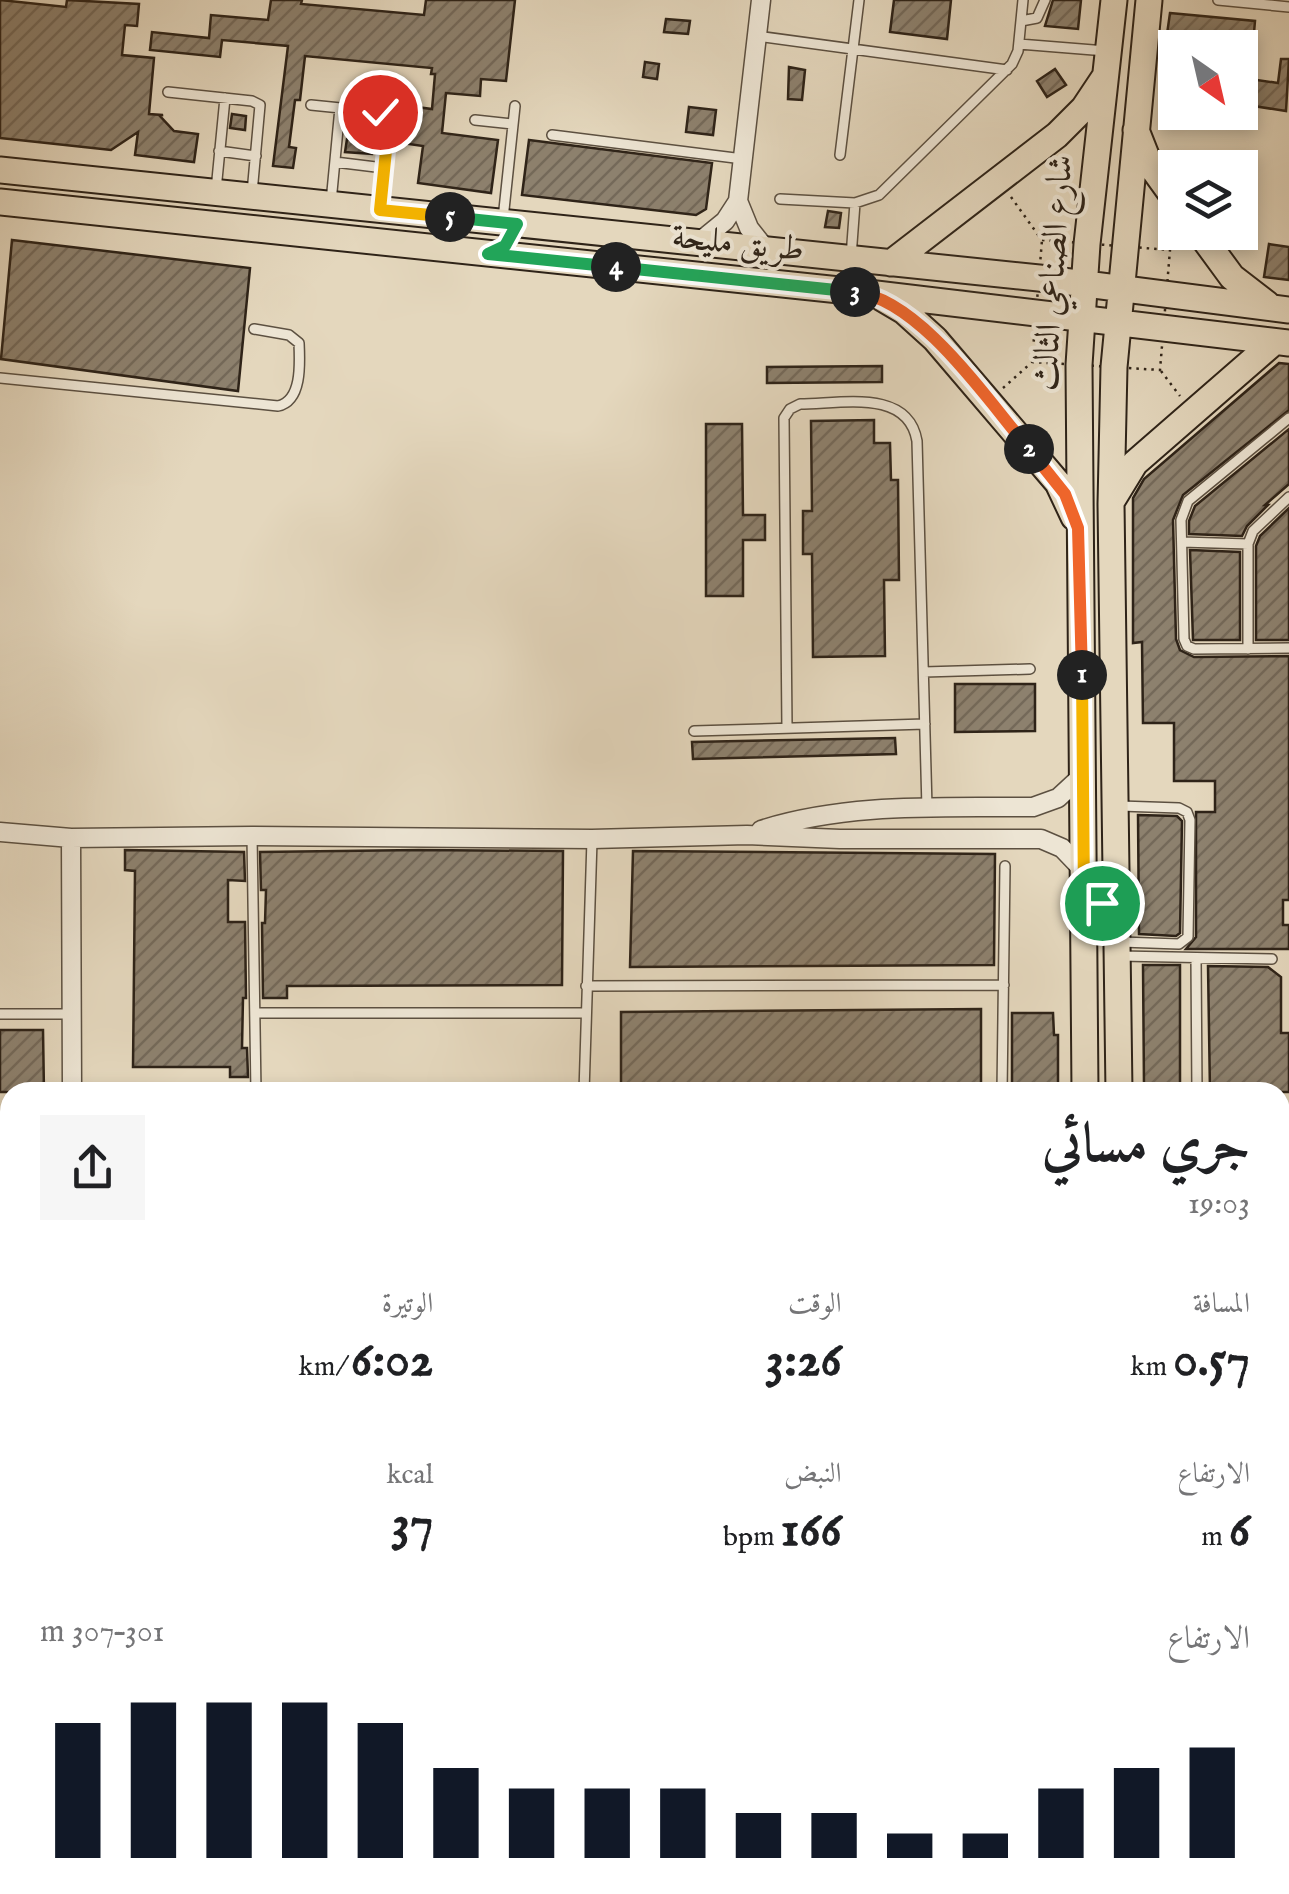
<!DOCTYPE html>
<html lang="ar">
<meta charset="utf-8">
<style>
body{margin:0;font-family:"IM FELL English",Amiri,serif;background:#f6f6f6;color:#202124;direction:rtl;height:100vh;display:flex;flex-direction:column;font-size:38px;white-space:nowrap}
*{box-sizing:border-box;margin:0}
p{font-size:32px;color:#757577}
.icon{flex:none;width:55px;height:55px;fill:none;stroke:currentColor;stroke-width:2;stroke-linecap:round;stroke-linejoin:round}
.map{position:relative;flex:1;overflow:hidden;direction:ltr}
.details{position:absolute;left:0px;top:1082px;width:1290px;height:812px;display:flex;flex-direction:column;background:#fff;border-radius:30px 30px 0 0;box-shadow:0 5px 15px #0003;direction:rtl}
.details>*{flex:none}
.needle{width:65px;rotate:146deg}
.controls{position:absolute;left:1158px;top:30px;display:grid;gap:20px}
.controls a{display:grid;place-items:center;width:100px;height:100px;border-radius:0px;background:#fff;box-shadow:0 5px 15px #0003;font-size:50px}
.pin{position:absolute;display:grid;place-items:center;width:85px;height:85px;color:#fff;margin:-42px;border:5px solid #fff;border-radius:50%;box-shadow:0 2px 10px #0007}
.km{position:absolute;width:50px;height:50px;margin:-25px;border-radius:50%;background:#222;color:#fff;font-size:28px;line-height:50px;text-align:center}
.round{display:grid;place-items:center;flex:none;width:105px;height:105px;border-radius:0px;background:#f6f6f6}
.headline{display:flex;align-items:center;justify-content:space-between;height:170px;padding:0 40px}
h1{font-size:55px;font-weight:700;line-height:75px}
.metrics{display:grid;grid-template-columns:repeat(3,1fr);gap:15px;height:170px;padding:10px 40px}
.metrics div{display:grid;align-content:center}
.metrics b{font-size:50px;font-weight:700}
.metrics small{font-size:28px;font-weight:400}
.metrics p{font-size:28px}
.chart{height:280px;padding:20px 40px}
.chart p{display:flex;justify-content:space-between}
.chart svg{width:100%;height:180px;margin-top:10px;stroke:#111827;stroke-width:6}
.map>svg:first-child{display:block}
.building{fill:url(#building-hatch);stroke:#2e2318;stroke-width:2.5}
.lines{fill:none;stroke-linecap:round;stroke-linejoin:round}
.service-casing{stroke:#5c5041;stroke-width:12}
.minor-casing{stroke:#5c5041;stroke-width:21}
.primary-casing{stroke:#2e2318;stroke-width:29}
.path{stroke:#2e2318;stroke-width:2.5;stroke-dasharray:2.5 5;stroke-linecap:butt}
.service{stroke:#ede5d4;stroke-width:9}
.minor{stroke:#ede5d4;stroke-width:18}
.primary{stroke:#e4d7bd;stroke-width:25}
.split-1-casing{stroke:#fff;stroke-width:20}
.split-2-casing{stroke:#fff;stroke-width:20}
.split-3-casing{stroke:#fff;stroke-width:20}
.split-4-casing{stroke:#fff;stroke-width:20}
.split-5-casing{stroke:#fff;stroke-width:20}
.split-6-casing{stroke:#fff;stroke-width:20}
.split-1{stroke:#f5b400;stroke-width:12}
.split-2{stroke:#f0652b;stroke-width:12}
.split-3{stroke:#f0652b;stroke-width:12}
.split-4{stroke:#22a559;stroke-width:12}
.split-5{stroke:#22a559;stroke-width:12}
.split-6{stroke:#f5b400;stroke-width:12}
.labels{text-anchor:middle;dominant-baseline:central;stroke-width:8;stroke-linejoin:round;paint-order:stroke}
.street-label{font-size:35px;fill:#2e2318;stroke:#ede5d4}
</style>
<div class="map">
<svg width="1289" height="1894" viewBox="0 0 1289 1894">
<defs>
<pattern id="building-hatch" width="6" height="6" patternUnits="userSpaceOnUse" patternTransform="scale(2.5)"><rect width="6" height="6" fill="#8d816e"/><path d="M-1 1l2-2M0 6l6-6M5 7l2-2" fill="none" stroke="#746959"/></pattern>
</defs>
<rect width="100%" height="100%" fill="#e4d7bd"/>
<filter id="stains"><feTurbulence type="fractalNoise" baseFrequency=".002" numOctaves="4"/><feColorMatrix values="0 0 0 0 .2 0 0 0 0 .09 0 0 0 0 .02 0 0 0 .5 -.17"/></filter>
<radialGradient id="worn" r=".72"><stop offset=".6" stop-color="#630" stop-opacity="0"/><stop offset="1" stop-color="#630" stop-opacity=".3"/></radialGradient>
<path class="building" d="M0 0 66 7 67 0 139 4 137 26 125 25 122 55 154 58 149 114 163 115 160 116 174 131 198 134 194 162 135 155 138 132 111 150 0 138Z
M271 0H302L301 4 424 15 426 0H515L506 81 481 79 480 96 446 93 442 133 498 140 491 193 418 183 423 146 395 142 401 105 432 109 435 74H431L432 68 305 56 300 100H295L289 147 296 148 293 168 273 166 288 46 222 40 220 57 150 50 152 32 209 38 211 15 268 20Z
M894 0H951L947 39 890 32Z
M1053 0H1081L1078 29 1045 26Z
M1170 13 1255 21 1250 79 1278 83 1281 59H1289L1286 111 1240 104V48H1165Z
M666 19 690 21 688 34 664 32Z
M645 62 659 64 657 79 643 77Z
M789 67 805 70 802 100 788 99Z
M1055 69 1066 85 1047 97 1037 81Z
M689 107 716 110 713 135 686 132Z
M232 114 246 116 245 130 230 128Z
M347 139 372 141V154L345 152Z
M529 140 712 163 706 209 696 215 522 195Z
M828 211 841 213 839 228 825 227Z
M12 240 250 268 238 391 1 359Z
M1269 244 1289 247V280L1264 277Z
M1279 363 1289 364V410L1183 495 1173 520 1176 639 1180 650 1194 657 1289 656V900H1283V925H1289V949H1186L1196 937V812H1215V781H1174V723H1143L1142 642 1133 643V498L1144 479Z
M882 366V382L767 383V367Z
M874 420V443H890L891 480H898L899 580H884L885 656 813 657 812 554H803V511H812L811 421Z
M706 424H742L743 515H765V540H743V596H706Z
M1289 429V484L1265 505H1268L1247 526 1242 536 1189 534V521L1195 506Z
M1289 508V640H1256V546L1260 536Z
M1190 550 1240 552V640H1193Z
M955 684H1035V731L955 732Z
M895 738 896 754 693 759 692 742Z
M1138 815 1177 816 1182 821 1180 933 1176 936 1139 934Z
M125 850 244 852 245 881 228 880V922H245L246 998H243L242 1048H247L248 1077H230V1067H133L135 871 125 870Z
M419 850 563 851 562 985 287 986V998H263L262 923H265L266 890H261L260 852Z
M633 851 995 854 994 965 630 967Z
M1143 965H1180V1092H1148L1144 1087Z
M1208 966 1268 967 1281 977V1033H1289V1092H1210Z
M981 1009V1092H621V1012Z
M1012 1013H1053L1054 1035H1058V1092H1012Z
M0 1030H43L44 1092H0Z"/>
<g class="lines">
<g class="service-casing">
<path id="service" d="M1218 0 1289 7
M1021 21 1037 18 1045 0
M757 36 1007 70
M1019 44 1106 51
M168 92 252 101 260 105 252 193
M311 105 380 112 388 116 380 207
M475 120 513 124
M552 135 743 159
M219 151 256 156
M840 155 859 0
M335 162 384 168
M216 190 225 98
M780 199 855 203 879 195 1012 64 1018 51 1023 0
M331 202 340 108
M503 219 515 106
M851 257 855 203
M0 378 278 406C302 401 300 364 299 343L289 335 254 329
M1289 418 1188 501 1181 520 1184 639 1187 646 1194 649 1289 648
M1182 542 1248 544
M1248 649V544L1253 531 1289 497
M924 672 1030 669
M787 728 784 418 790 409 800 404C840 404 908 388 917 441L927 808
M694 731 925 724
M1120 806 1179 808 1187 812 1190 820 1188 937 1179 944 1121 942
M252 836 256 1092
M1120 956 1272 959
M1196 958 1197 1092
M586 986 1004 985
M255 1013H585
M0 1014H71
M584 1092 592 840
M1002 1092 1005 866
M0 1187 10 1188
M0 1472 10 1468
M0 1530 10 1531
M0 1871H10
M1216 1885V1894
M741 1894V1885"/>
</g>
<g class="minor-casing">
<path id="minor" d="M761 0 738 201 749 228 768 252
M698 243 725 221 738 201
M761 830C849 802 942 808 1033 807L1058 798 1084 774
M0 832 71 838 252 836 592 839 747 835 840 839H1041L1062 848 1084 871
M71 838 72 1092
M1280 1122H1289
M1280 1750H1289
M70 1885V1894"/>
</g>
<g class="primary-casing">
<path id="primary" d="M1136 130 1149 163 1175 199
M0 170 1039 278 1289 310
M0 202 868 293 1289 343
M1199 232 1232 277 1267 304
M891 263 1057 135 1084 108 1104 78
M882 298 904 311 935 339 1058 483 1074 517
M1113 499 1135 463 1274 342
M1085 1092 1079 365 1087 244 1114 0
M1119 1092 1111 504 1114 367 1149 0
M1089 1885V1894
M1124 1885V1894"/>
</g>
<path class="path" d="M1011 197 1041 239
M1042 240 1170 250 1160 370 1032 362Z
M1161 371 1180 396
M1003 388 1031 363"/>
<use href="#service" class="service"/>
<use href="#minor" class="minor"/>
<use href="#primary" class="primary"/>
</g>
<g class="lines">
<g class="split-1-casing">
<path id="split-1" d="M1082 675 1084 897 1102 903"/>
</g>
<g class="split-2-casing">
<path id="split-2" d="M1029 449 1065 494 1078 528 1082 675"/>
</g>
<g class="split-3-casing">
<path id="split-3" d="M855 292C920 299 988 401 1029 449"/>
</g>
<g class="split-4-casing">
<path id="split-4" d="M616 267 855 292"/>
</g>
<g class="split-5-casing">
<path id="split-5" d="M450 217 517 224 505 246 488 254 616 267"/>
</g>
<g class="split-6-casing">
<path id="split-6" d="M380 112 389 121 380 210 450 217"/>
</g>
<use href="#split-1" class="split-1"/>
<use href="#split-2" class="split-2"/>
<use href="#split-3" class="split-3"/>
<use href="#split-4" class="split-4"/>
<use href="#split-5" class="split-5"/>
<use href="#split-6" class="split-6"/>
</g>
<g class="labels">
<g class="street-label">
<text transform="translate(738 244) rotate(6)">طريق مليحة</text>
<text transform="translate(1054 273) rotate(-86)">شارع الصناعي الثالث</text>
</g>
</g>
<rect width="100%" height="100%" filter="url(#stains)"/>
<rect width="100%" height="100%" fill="url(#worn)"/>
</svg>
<div class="controls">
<a><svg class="needle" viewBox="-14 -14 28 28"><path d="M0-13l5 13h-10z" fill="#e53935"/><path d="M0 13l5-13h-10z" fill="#757577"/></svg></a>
<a><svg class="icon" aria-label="layers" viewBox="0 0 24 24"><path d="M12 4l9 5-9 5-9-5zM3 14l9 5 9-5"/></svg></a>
</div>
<div class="pin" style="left:1102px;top:903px;background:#1e9e55"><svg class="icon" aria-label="arrive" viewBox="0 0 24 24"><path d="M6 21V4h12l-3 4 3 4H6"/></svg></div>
<div class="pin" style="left:380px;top:112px;background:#d93025"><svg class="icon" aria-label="check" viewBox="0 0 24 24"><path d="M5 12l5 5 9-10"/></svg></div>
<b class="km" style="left:1082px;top:675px">1</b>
<b class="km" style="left:1029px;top:449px">2</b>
<b class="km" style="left:855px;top:292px">3</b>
<b class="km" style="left:616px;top:267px">4</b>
<b class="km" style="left:450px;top:217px">5</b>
<section class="details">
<div class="headline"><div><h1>جري مسائي</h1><p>19:03</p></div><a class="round"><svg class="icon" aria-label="share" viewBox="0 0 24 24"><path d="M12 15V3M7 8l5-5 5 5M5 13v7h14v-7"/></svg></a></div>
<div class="metrics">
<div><p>المسافة</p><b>0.57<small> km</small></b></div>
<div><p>الوقت</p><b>3:26</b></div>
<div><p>الوتيرة</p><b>6:02<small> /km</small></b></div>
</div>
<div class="metrics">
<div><p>الارتفاع</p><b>6<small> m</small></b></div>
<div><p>النبض</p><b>166<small> bpm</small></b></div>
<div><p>kcal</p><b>37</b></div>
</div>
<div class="chart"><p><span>الارتفاع</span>301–307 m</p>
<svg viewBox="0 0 160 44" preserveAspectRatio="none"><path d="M5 44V11M15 44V6M25 44V6M35 44V6M45 44V11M55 44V22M65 44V27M75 44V27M85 44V27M95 44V33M105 44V33M115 44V38M125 44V38M135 44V27M145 44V22M155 44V17"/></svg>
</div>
</section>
</div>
